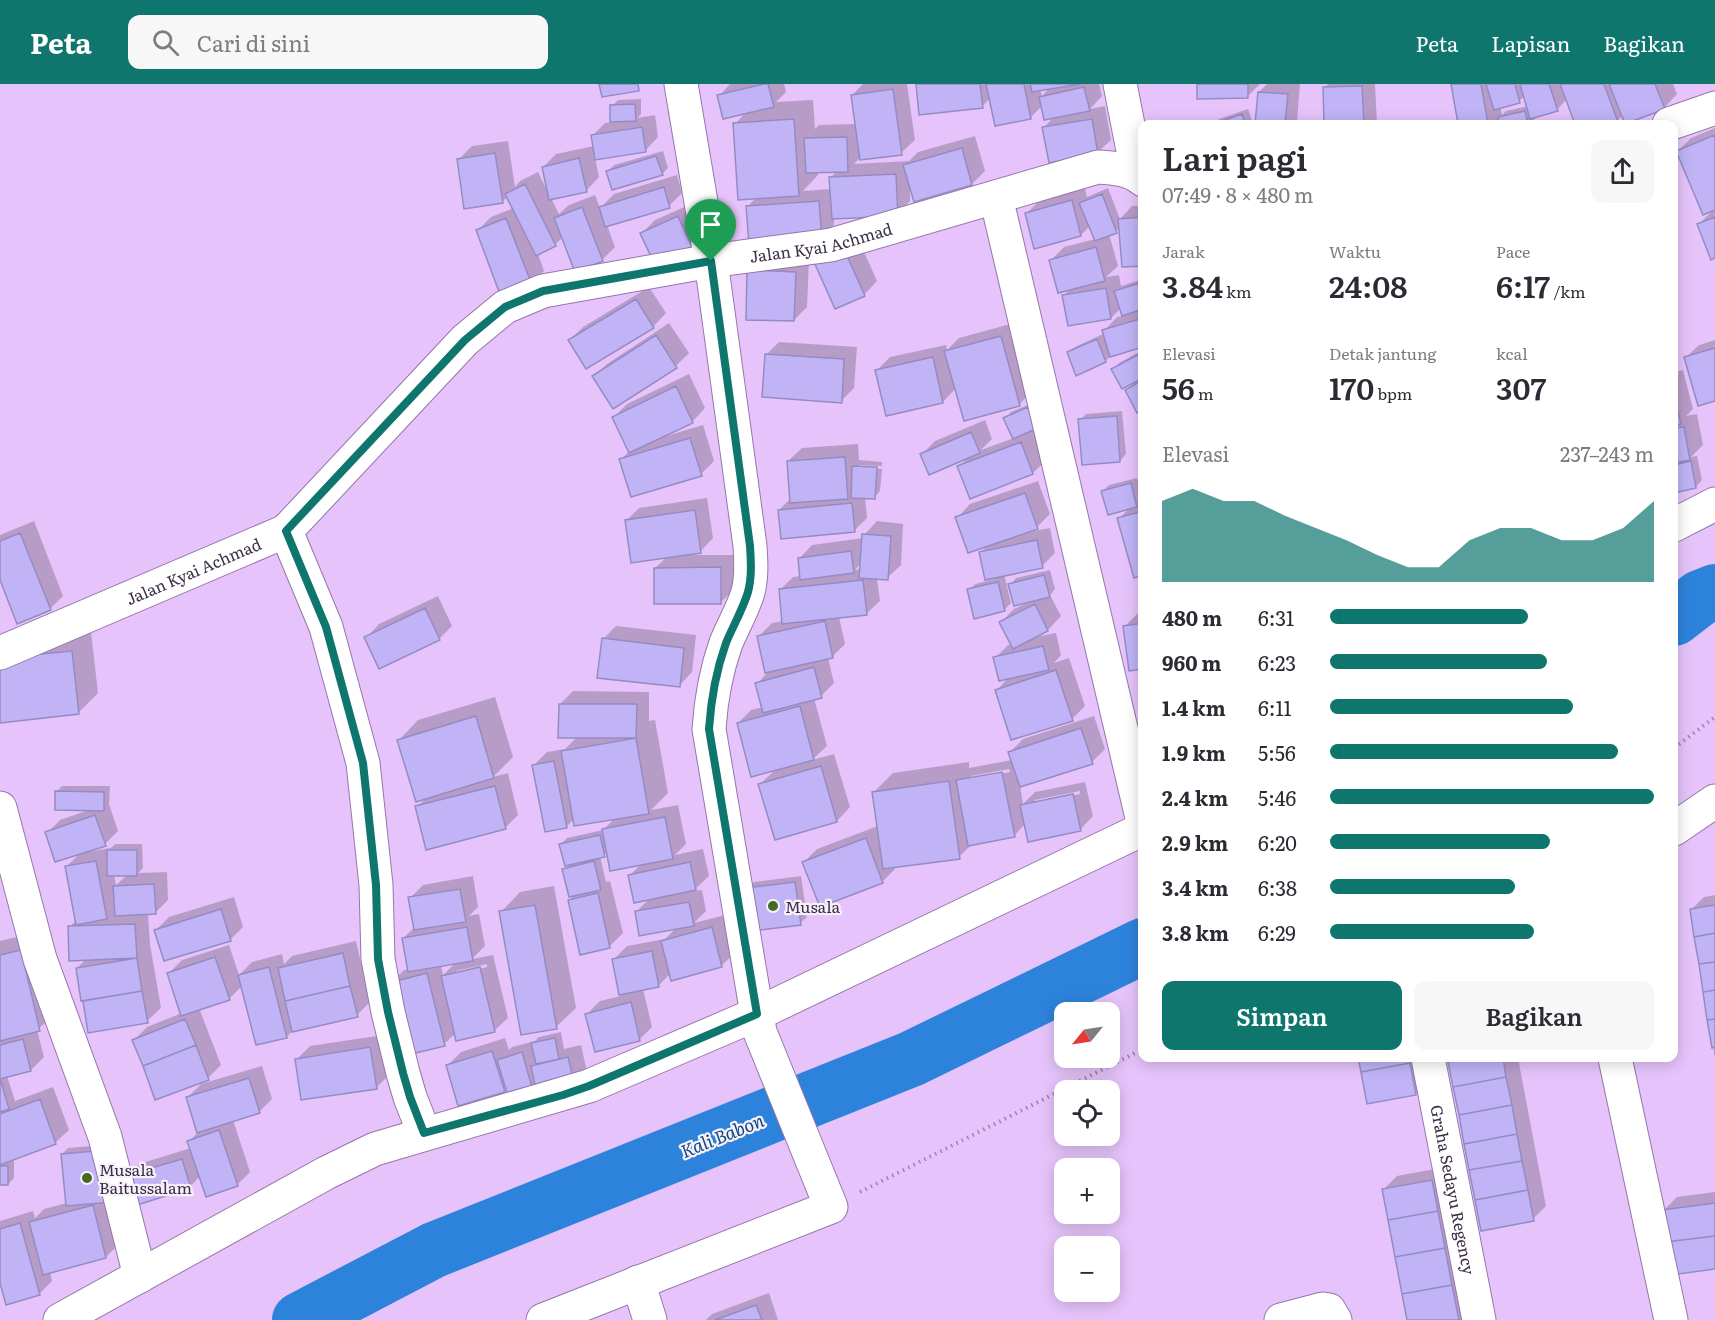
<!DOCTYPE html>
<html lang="id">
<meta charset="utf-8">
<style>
body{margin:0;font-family:Literata,serif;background:#f7f7f7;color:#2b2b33;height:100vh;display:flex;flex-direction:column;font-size:22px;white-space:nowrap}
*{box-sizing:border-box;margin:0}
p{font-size:20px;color:#7c7c81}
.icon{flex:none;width:33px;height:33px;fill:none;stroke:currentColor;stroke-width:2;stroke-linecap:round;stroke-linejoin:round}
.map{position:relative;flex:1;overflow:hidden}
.panel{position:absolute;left:1138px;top:36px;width:540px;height:942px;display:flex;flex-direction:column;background:#fff;border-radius:12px;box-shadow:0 3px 15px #0003}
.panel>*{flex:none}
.needle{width:39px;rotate:240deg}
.controls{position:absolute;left:1054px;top:918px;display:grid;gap:12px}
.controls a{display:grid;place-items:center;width:66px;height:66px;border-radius:12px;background:#fff;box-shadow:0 3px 15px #0003;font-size:30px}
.pin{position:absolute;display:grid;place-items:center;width:51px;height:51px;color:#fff;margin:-62px -26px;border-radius:50% 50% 50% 0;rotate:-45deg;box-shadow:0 0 6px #0007}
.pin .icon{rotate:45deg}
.round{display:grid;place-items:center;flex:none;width:63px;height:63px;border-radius:12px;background:#f7f7f7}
.overview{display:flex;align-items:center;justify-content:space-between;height:102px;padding:0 24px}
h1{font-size:33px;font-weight:600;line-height:45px}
.stats{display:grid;grid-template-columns:repeat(3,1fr);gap:9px;height:102px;padding:6px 24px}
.stats div{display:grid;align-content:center}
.stats b{font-size:30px;font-weight:600}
.stats small{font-size:16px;font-weight:400}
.stats p{font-size:16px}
.chart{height:168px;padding:12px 24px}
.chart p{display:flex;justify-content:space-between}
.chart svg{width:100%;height:108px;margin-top:6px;fill:#0f766e;opacity:.7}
.button{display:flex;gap:12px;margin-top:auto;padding:12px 24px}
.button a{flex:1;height:69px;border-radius:12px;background:#0f766e;color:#fff;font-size:24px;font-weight:600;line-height:69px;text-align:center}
.button a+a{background:#f7f7f7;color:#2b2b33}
ul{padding:0 24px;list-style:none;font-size:20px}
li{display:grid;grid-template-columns:96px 72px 1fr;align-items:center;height:45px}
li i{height:15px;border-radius:8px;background:#0f766e}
header{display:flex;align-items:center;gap:36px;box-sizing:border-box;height:84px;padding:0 30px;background:#0f766e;color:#fff}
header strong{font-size:28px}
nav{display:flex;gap:33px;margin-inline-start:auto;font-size:21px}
.search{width:420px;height:54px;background:#f7f7f7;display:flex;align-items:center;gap:15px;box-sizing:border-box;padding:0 21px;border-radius:12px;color:#7c7c81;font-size:22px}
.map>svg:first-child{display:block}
.shadow{fill:#0003;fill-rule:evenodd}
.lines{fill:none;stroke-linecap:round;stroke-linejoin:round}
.river{stroke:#2d83db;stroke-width:56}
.building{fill:#c0b4f7;stroke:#958bc3;stroke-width:1.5}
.minor-casing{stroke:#9576a8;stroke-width:35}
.path{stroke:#9c83ab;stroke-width:4;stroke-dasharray:1.5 4.5;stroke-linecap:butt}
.minor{stroke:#fff;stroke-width:33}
.route-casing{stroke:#fff;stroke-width:12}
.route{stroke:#0f766e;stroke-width:8}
.poi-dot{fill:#446922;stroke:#f8f1fc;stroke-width:2}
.labels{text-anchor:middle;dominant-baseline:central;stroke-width:4.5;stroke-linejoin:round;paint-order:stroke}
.street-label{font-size:16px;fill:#3c2f44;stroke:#f8f1fc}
.poi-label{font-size:16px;fill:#3c2f44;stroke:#f8f1fc;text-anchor:start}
.water-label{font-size:18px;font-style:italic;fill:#0d4881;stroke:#f8f1fc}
</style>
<header>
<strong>Peta</strong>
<div class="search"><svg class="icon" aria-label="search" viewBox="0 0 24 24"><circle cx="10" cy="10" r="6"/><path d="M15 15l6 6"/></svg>Cari di sini</div>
<nav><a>Peta</a><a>Lapisan</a><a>Bagikan</a></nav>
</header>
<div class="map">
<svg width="1715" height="1236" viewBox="0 0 1715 1236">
<rect width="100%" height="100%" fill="#e6c4fb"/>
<path class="shadow" d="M730 0H784L786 8 776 18 813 16 815 45 819 41 856 40 852 11 863 0H907L915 56 901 69 861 73 854 80 909 77 918 68 975 52 985 87 972 100 910 104V117L897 130 834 134V141L821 154 748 122 756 114 735 40 746 28 719 12ZM818 87H837L830 94 831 105 803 107 818 91Z
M918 0H1099L1102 12 1090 25 1105 22 1111 56 1097 69 1044 43 1054 33 1042 22 1030 34 991 14 982 22ZM1050 3 1042 12 1040 5Z
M1198 0H1260L1247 13Z
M1267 0H1300L1297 38 1295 40H1257L1259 8Z
M1328 0H1375L1377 40H1325L1324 4Z
M1453 0H1673L1677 10 1664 24 1623 31 1618 36 1606 40H1577L1567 15 1557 26 1534 32 1535 40H1460ZM1525 12 1528 22 1506 27 1502 31 1500 23 1519 17Z
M641 15V30L637 34 655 31 658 53 645 67 595 74 599 93 586 107 551 114 559 130 569 121 595 111 600 124 614 110 677 91 682 109 669 122 607 141 615 163 602 176 563 153 555 161 538 170 544 187 531 200 478 146 491 133 514 124 508 112 502 118 459 75 472 62 508 57 515 103 520 97 538 88 547 106 543 83 556 70 594 62 592 52 605 39 612 38V22L618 16Z
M1248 25 1253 40H1214L1219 35Z
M1715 44V124L1678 67 1691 54Z
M663 67 668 84 662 90 608 87 614 81Z
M1085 104 1087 113 1108 104 1120 135 1132 122H1143V180L1120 144 1109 150 1118 182 1106 193 1119 191 1121 202 1143 195V261L1112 270 1106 277 1068 269 1075 263 1105 249 1104 247 1117 233 1123 232 1121 224 1111 234 1064 211 1071 204 1051 176 1064 163 1095 155 1090 142 1081 151 1027 129 1040 116Z
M691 120 704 148 691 161 642 149 655 136Z
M1715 124V173L1699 140Z
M857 152 877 197 864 211 816 178Z
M809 175 807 223 794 236 748 187Z
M649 203 666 229 653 243 570 256 583 243Z
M669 239 689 269 676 282 594 293 607 280Z
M1014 239 1032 307 1019 321 956 304 943 318 877 286 890 273 946 261 947 266 959 254Z
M1715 256V315L1685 274 1699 261Z
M779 258 857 263 854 304 841 317 766 271Z
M1143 266V324L1127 306 1137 296 1113 285 1119 279Z
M1683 286 1693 325 1686 332 1697 330 1703 361 1691 373 1697 372 1702 396 1696 403 1674 407V288Z
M689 290 705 324 692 338 662 352 663 353 703 341 714 377 701 390 621 375 630 367 614 333 627 320Z
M1035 318 1046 376 1033 389 959 383 969 372 922 370 935 357 985 336 992 355 981 366 1014 354 1005 335 1011 328Z
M1122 327 1126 370 1120 377 1080 336 1086 330Z
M858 360 859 376 882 378V382L859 381V384L882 385 880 407 874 414 865 413 867 434 854 447 779 426 791 414 788 377 802 364Z
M1137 394 1143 416 1139 419 1143 418V490L1119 435 1130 423 1103 407 1109 401Z
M1038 397 1050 430 1037 443 1028 446 1029 448 1050 444 1055 469 1042 482 1004 490 1011 519 1004 526 969 506 975 500 995 495 981 468 989 460 957 434 970 420Z
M707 414 713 454 700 468 691 469V471H733L734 505 721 518 655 484 667 473 626 437 639 424Z
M34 437 63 512 50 525 0 492V451Z
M877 437 903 440 901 481 887 494H877L880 517 866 530 839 533 845 560 832 573 828 574 834 599 821 612 814 614 827 662 812 676 834 670 850 723 837 737 776 754 760 700 776 685 738 639 751 626 763 623 757 600 767 589 759 552 772 539 784 537 780 506 793 493 801 492 799 475 812 461 863 454 864 451ZM861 479V485L855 486Z
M1050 486 1055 505 1050 511 1061 532 1048 546 1030 554 1056 549 1061 571 1054 579 1069 574 1085 622 1072 635 997 606 1009 593 995 574 1008 561 1012 560 1001 538 1014 525 1027 519 1010 501 1016 494Z
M438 512 452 542 439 555 366 554 379 540Z
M1138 529H1143V583L1124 543Z
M616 542 696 551 692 588 679 602 603 555Z
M91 548 98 609 79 628 13 556Z
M573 607 649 608V637L655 636 668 709 651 726 678 721 686 760 675 771 703 765 709 792 693 807 702 806 706 827 694 839 725 831 735 869 721 882 671 889 658 902 643 905 652 943 639 956 587 930 600 917 621 912 614 875 627 862 665 855 676 844 636 828 650 814 630 791 642 779 608 768 600 772 606 798 610 797 623 849 610 862 569 816 576 810 564 785 570 780 561 760 567 754 603 746 615 734 574 735 567 742 547 746 534 681 547 668 565 665 577 653 560 620Z
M495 613 513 673 493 693 508 689 518 731 505 744 417 723 427 713 399 656 418 636Z
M1094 632 1105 665 1092 678 1020 701 1023 720 1035 708 1085 698 1093 732 1080 746 1025 740 1014 752 973 759 959 773 894 782 895 785 882 798 804 778 817 765 878 742 874 708 893 689 969 678V684L1012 676 1010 668 1023 655ZM1009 685 1010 688 971 695V692ZM1080 707V710L1035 719V716Z
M62 702H110L109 720 118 747 105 760 86 767 87 768 111 764 115 760H142L143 784 138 789 167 788 168 816 155 829H148L150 860 161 924 147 937 90 947 77 884 87 874 69 843 77 836 66 783 81 768 47 749 60 736 89 726 56 708ZM114 791H127L116 801Z
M473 792 478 823 469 832 479 830 485 862 472 875 493 871 508 934 494 947 456 949 444 960 391 899 404 886 409 885 403 854 415 843 410 814 423 801ZM456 878 443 891 441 881ZM487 880V883L456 890V887Z
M801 792 807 833 800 839 747 805 754 798Z
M554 802 576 924 556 943 501 828 520 808Z
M1715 811V975L1691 826 1704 813Z
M234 813 243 843 230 856 156 846 169 833Z
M41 847 59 926 37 946 44 973 31 986 7 992 15 1017 53 1003 69 1046 55 1059 14 1074V1094L8 1100H0V857Z
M356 857 370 918 357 931 293 946 287 953 242 902 229 915 199 924 221 981 208 994 134 956 147 943 182 929 169 889 182 876 229 861 239 891 252 878 282 870 284 880 292 872Z
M561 948 564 965 581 961 587 988 574 1001 507 1003 504 1007 448 981 461 968 505 954 509 966 512 963 535 957 539 953Z
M383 951 389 991 376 1004 297 975 310 962Z
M1359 974H1425L1429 996 1416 1010 1368 1018Z
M1449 974H1518L1546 1122 1533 1135 1482 1146Z
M262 982 272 1015 259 1028 233 1036 250 1088 237 1101 200 1092 190 1103 126 1093 139 1080 191 1064 189 1058 198 1048 187 1014 201 1000Z
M114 1060 119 1160 106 1173 50 1187 52 1197 39 1210 0 1194V1137L33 1127 35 1134 44 1125 67 1119 62 1070 68 1064Z
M1445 1083 1474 1236H1409L1384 1105 1397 1092Z
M1715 1108V1183L1664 1126 1677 1113Z
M769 1209 778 1236H706L712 1230Z"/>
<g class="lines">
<path class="river" d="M1674 534 1700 514 1715 508
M300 1236 434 1166 911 975 1143 862"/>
</g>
<path class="building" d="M599 0H638L639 7 602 13Z
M764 0H768L774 23 723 35 717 11Z
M916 0H980L983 24 919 31Z
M986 0H1024L1031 35 995 42Z
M1030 0H1081L1032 8Z
M1197 0H1248V14L1197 15Z
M1451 0H1481L1488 40H1458Z
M1486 0H1515L1520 19 1494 26Z
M1520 0H1549L1558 27 1530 35Z
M1560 0H1604L1618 38 1611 40H1575Z
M1609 0H1655L1665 25 1625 40Z
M1362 2 1364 40H1324L1323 3Z
M1084 3 1090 27 1044 36 1039 13Z
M893 5 902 71 860 76 851 11Z
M1258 8 1288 10 1285 40H1255Z
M635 20 636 37 610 38V21Z
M1525 27 1528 40H1499L1498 33Z
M1242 30 1245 40H1213Z
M794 35 799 112 738 116 733 39Z
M1092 35 1098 70 1049 79 1042 43Z
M642 43 646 68 595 76 591 51Z
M1715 51V126L1703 131 1676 67Z
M847 53 848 88 806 89 804 54Z
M962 64 972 101 914 118 903 81Z
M495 69 503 119 464 125 457 75Z
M656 72 663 91 612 106 606 87Z
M579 74 587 108 549 116 542 83Z
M896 90 898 132 832 135 829 93Z
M525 100 556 162 536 172 505 110Z
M664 103 670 124 605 143 599 123Z
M1102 110 1117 149 1095 157 1079 119Z
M1072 116 1081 152 1034 165 1025 129Z
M819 117 822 156 749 160 746 122Z
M582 123 603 177 575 188 554 134Z
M678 132 692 163 654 179 640 149Z
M1143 133V182L1122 183 1118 135Z
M1715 133V174L1711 176 1697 140Z
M506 134 532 201 501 213 476 146Z
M1096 163 1105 197 1058 209 1049 176Z
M844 165 865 212 835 225 814 178Z
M747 186 796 188 794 237 746 236Z
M1143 198V225L1122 232 1114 207Z
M1106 204 1111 235 1068 242 1062 211Z
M636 215 654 244 586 285 568 256Z
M1143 234V263L1110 273 1102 246Z
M656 251 677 284 613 325 592 292Z
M1001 252 1020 322 964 337 944 267Z
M1097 255 1106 278 1076 292 1067 268Z
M1715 264V317L1698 322 1684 273Z
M1143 268V294L1122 305 1111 285Z
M765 270 844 275 842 319 762 313Z
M933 273 943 319 886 332 875 286Z
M1143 296V326L1137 329 1125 306Z
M676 302 693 339 629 369 612 333Z
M1674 313 1681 340 1674 341Z
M1028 323 1038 344 1013 355 1003 334Z
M1117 332 1120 378 1082 381 1078 335Z
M1684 343 1690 376 1674 379V344Z
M971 348 980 369 929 391 920 370Z
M690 354 702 392 631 413 619 375Z
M1021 358 1033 390 970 415 957 382Z
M845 373 848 415 790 419 787 377Z
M1691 377 1696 404 1674 409V381Z
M852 382 877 383 875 415 851 414Z
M1131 399 1137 423 1108 431 1101 407Z
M1025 409 1038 445 968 469 955 433Z
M852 419 855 448 781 455 778 426Z
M695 426 701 469 631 479 625 436Z
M1143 427V491L1134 494 1117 434Z
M20 449 51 526 17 540 0 496V457Z
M862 450 891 452 888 496 859 494Z
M1037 456 1043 484 985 496 979 468Z
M851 467 854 489 800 496 798 474Z
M721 483V520H654V484Z
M1044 491 1050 513 1014 522 1008 500Z
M863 496 867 531 782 540 779 505Z
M998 498 1005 527 974 535 967 505Z
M1035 520 1048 547 1013 565 999 538Z
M425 524 440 556 379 585 364 553Z
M825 537 833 574 765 589 757 552Z
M1143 539V585L1129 587 1123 542Z
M602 554 684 564 680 603 597 594Z
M1043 562 1049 586 999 597 993 573Z
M72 567 79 630 0 639V574Z
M814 583 822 614 763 629 755 599Z
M1056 586 1073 637 1011 656 995 606Z
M559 620H637L636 654H558Z
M800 622 814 676 751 693 737 639Z
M476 632 494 694 416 718 397 656Z
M1081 644 1093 680 1020 703 1008 668Z
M636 654 649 730 574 742 561 667Z
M554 677 567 744 545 748 532 681Z
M821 682 837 738 775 756 758 700Z
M1002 688 1015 753 968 762 956 696Z
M949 697 960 775 883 785 872 708Z
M495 702 506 745 426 766 415 722Z
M55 707 104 708V727L55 726Z
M1073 710 1081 747 1028 758 1020 721Z
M95 731 106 762 55 778 45 748Z
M665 733 673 775 610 787 602 745Z
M600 751 605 773 565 782 559 760Z
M866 754 883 799 820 823 802 778Z
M107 766H137V792H107Z
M96 777 107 835 76 841 65 782Z
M594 777 601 806 569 813 562 785Z
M690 778 696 806 634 819 628 791Z
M795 798 801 841 752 847 746 804Z
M154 800 156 830 115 832 113 802Z
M460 805 466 838 414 846 408 813Z
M598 809 610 864 580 871 568 816Z
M689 818 694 842 639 852 635 827Z
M535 821 557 945 521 951 499 827Z
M1715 821V849L1694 853 1690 825Z
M221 825 231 857 164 877 154 846Z
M135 840 137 874 69 877 68 842Z
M467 843 473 877 408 888 402 854Z
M712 843 722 883 671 897 661 857Z
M1715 849V878L1699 880 1694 853Z
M21 866 40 947 0 957V871Z
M652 867 659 903 619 911 612 875Z
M343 869 350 902 285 917 278 884Z
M215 873 230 916 181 932 167 889Z
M137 874 142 907 81 917 76 884Z
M1715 878V906L1703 908 1699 880Z
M269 883 287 954 256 961 238 891Z
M480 883 495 948 456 957 441 892Z
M427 889 445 962 407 971 389 899Z
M350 902 358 933 292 948 285 917Z
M1715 906V935L1707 936 1703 908Z
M142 907 148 939 88 949 83 917Z
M631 918 640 957 595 968 585 930Z
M185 935 196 961 143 982 132 956Z
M1715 935V963L1712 964 1707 936Z
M555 954 559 975 536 980 531 959Z
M23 955 31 987 0 995V961Z
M196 961 209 996 155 1016 143 982Z
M370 963 377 1005 301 1016 295 975Z
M492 967 505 1008 458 1022 446 981Z
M522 968 534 1010 510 1018 497 976Z
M568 973 575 1002 537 1011 531 982Z
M1358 974H1409L1410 979 1361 988Z
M1471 974H1503L1506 993 1453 1003 1448 978Z
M1410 979 1416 1011 1367 1020 1361 988Z
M1506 993 1512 1021 1459 1031 1453 1003Z
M249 994 260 1029 197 1049 186 1013Z
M1 997 9 1025 0 1028V997Z
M40 1015 56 1060 0 1081V1030Z
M1512 1021 1517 1050 1464 1060 1459 1031Z
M219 1046 238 1102 206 1113 187 1057Z
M1517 1050 1522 1077 1469 1086 1464 1060Z
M108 1066 112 1118 66 1122 61 1070Z
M182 1075 191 1104 134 1122 124 1092Z
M1522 1077 1528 1106 1475 1116 1469 1086Z
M0 1082H8V1101H0Z
M1432 1096 1438 1127 1388 1136 1382 1105Z
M1528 1106 1534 1137 1481 1147 1475 1116Z
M1715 1119V1152L1666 1158 1662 1126Z
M93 1121 106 1174 43 1191 29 1138Z
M1438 1127 1445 1164 1395 1173 1388 1136Z
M20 1139 40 1211 6 1221 0 1199V1145Z
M1715 1152V1185L1671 1191 1666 1158Z
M1445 1164 1452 1201 1402 1210 1395 1173Z
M1452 1201 1459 1236H1407L1402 1210Z
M756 1221 762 1236H715Z"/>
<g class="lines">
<g class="minor-casing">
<g id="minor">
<path d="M1120 0 1138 92"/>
<path d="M1669 40 1715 24"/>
<path d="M996 113 1143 738"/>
<path d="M1674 441 1715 420"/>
<path d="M286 447 326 543 363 679 376 801 378 875 388 928 403 989 410 1013 424 1049"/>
<path id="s1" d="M0 569 286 447 465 256 505 223 543 207 711 177 831 161 1098 83C1114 84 1130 85 1143 96"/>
<path d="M0 724 40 875 105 1053 140 1192"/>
<path d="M1674 745 1715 717"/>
<path id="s2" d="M1428 974 1479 1236"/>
<path d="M1615 974 1671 1236"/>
<path d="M638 1198 650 1236"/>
<path d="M60 1236 326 1089 375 1065 589 1002 757 930 1143 745"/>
<path d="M543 1236 831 1123 760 948 709 645C711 615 716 587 726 559 733 542 743 525 748 508 752 493 751 477 750 462L711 177 681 0"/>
<path d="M1281 1236 1323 1225 1329 1226 1335 1236"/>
</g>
</g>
<path class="path" d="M1674 664 1715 633
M860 1108 1143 965"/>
<use href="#minor" class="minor"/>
</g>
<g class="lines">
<g class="route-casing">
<path id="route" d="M711 177 750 462C751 477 752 493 748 508 743 525 733 542 726 559 716 587 711 615 709 645L757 930 589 1002 563 1011 424 1049 410 1013 403 989 388 928 378 875 376 801 363 679 326 543 286 447 465 256 505 223 543 207Z"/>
</g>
<use href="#route" class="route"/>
</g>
<g class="poi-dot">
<circle cx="773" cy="822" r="6"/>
<circle cx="87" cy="1094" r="6"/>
</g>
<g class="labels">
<g class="street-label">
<text stroke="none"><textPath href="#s1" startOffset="948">Jalan Kyai Achmad</textPath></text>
<text stroke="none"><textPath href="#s1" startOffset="210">Jalan Kyai Achmad</textPath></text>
<text stroke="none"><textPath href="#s2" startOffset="134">Graha Sedayu Regency</textPath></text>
</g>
<g class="poi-label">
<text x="785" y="822">Musala</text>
<text x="99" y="1085">Musala<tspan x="99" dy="18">Baitussalam</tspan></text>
</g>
<g class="water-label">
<text transform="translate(722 1051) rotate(-22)">Kali Babon</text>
</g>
</g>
</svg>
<div class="controls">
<a><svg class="needle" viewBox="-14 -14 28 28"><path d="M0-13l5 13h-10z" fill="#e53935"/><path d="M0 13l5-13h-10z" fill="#7c7c81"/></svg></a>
<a><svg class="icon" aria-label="locate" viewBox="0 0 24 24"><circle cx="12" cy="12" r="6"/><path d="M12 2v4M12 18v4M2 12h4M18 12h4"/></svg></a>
<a>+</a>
<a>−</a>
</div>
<div class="pin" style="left:711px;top:177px;background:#1e9e55"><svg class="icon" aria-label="arrive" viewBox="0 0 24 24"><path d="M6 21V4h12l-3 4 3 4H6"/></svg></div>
<section class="panel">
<div class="overview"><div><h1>Lari pagi</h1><p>07:49 · 8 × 480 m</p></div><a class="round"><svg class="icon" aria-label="share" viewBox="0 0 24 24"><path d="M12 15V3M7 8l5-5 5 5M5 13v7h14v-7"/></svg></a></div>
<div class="stats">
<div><p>Jarak</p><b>3.84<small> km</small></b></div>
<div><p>Waktu</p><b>24:08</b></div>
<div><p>Pace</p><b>6:17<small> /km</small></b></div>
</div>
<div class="stats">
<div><p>Elevasi</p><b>56<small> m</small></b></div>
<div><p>Detak jantung</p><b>170<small> bpm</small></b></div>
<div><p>kcal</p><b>307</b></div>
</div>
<div class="chart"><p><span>Elevasi</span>237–243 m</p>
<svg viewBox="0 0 160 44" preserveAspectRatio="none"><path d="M0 44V11L10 6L20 11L30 11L40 17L50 22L60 27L70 33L80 38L90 38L100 27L110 22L120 22L130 27L140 27L150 22L160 11V44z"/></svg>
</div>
<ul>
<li><b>480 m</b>6:31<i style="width:61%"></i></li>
<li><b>960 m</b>6:23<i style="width:67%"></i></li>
<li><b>1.4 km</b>6:11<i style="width:75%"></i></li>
<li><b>1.9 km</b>5:56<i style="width:89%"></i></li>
<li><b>2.4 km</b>5:46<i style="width:100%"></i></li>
<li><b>2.9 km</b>6:20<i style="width:68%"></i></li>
<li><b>3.4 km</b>6:38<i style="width:57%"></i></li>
<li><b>3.8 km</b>6:29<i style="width:63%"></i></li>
</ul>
<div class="button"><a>Simpan</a><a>Bagikan</a></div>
</section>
</div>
